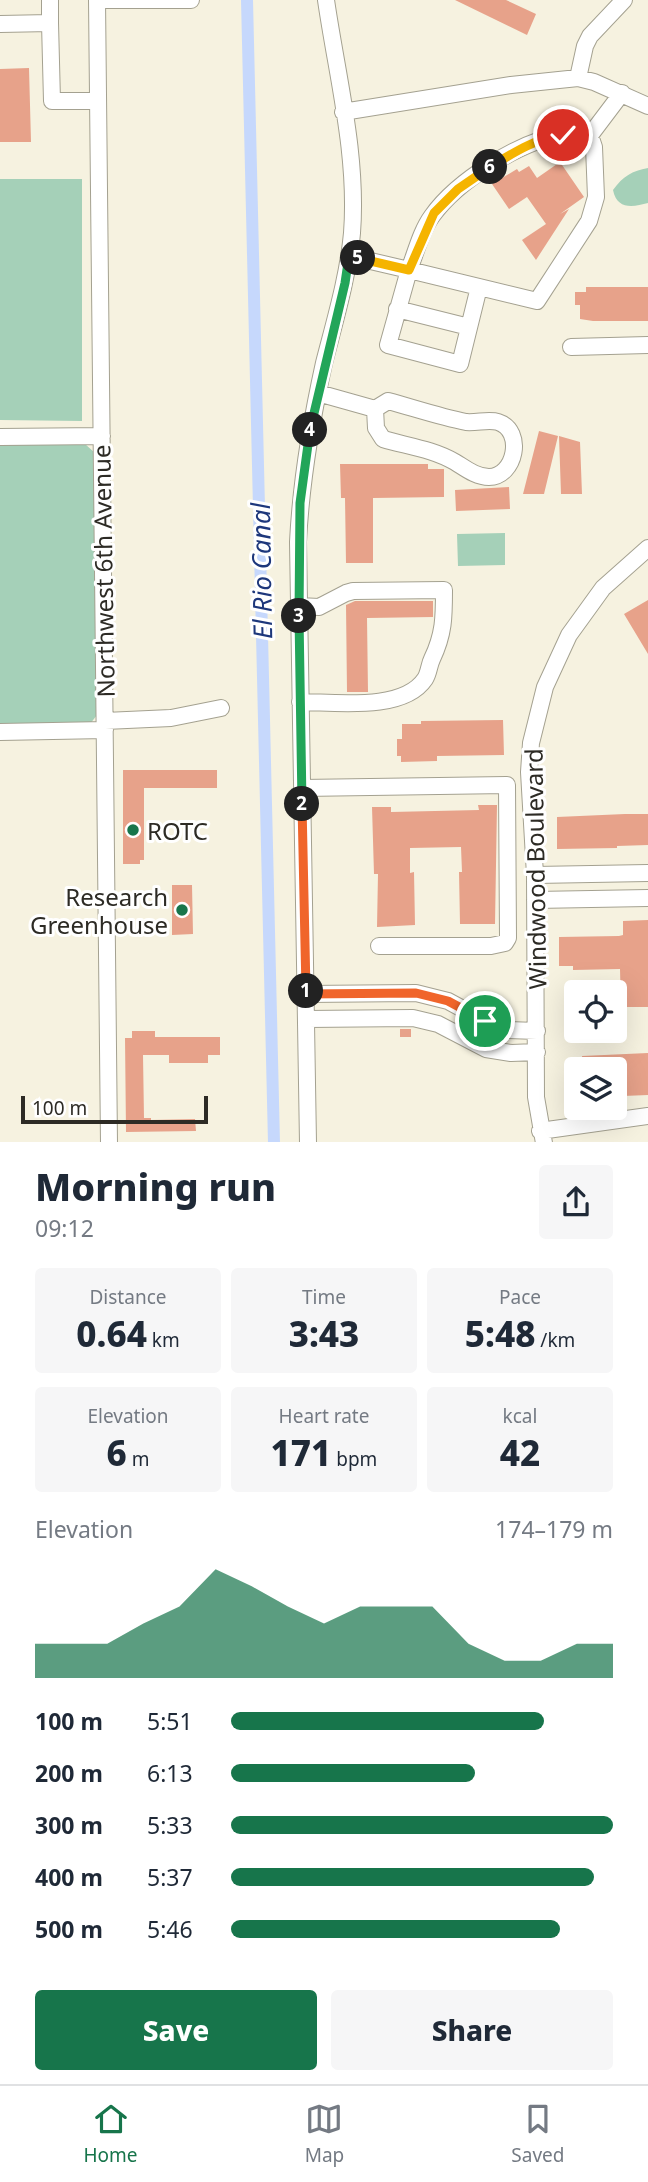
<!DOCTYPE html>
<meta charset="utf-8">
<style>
body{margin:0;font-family:"Noto Sans",sans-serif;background:#f6f6f7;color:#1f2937;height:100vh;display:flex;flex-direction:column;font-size:26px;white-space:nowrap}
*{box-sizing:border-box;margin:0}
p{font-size:23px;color:#747a83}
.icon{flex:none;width:38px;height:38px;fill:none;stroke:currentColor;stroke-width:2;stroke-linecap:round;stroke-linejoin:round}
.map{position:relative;height:1142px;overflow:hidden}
.side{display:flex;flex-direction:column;background:#fff;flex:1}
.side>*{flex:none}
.fabs{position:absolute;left:564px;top:980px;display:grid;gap:14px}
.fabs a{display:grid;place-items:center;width:63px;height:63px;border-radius:7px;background:#fff;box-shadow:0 7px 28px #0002;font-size:35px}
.scale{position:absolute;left:21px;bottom:18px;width:187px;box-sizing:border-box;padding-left:7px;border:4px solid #2d2b25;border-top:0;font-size:19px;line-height:24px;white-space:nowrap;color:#2d2b25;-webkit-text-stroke:5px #fff;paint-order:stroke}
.pin{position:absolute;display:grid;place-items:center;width:60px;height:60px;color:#fff;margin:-30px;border:4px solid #fff;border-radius:50%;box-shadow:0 2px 7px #0007}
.km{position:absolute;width:35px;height:35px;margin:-18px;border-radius:50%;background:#222;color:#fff;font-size:19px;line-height:35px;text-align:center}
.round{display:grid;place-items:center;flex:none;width:74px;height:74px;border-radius:7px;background:#f6f6f7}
.head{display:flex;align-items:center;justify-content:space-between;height:119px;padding:0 35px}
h1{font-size:38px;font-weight:800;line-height:52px}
.stats{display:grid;grid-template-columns:repeat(3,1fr);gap:10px;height:119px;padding:7px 35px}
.stats div{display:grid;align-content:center;border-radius:7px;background:#f6f6f7;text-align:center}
.stats b{font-size:35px;font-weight:800}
.stats small{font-size:19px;font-weight:400}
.stats p{font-size:19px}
.chart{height:196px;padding:14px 35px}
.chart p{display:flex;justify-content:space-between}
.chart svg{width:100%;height:126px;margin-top:7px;fill:#17754b;opacity:.7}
.primary-button{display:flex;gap:14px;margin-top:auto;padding:14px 35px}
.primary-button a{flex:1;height:80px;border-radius:7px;background:#17754b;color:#fff;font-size:28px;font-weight:800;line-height:80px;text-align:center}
.primary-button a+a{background:#f6f6f7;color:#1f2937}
ul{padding:0 35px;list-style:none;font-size:23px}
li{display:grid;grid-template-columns:112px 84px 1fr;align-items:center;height:52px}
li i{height:18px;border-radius:9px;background:#17754b}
.tab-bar{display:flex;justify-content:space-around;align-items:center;height:98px;border-top:2px solid #e0e1e3;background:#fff;font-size:19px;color:#747a83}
.tab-bar a{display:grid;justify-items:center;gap:4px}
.tab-bar .selected{color:#17754b}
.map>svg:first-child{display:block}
.green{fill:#a5d0b8}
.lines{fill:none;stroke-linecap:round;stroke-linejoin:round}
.canal{stroke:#c6d8fc;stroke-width:12}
.building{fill:#e7a28a}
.minor-casing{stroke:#a4a190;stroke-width:18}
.minor{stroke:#fff;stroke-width:16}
.split-1-casing{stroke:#fff;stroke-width:14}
.split-2-casing{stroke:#fff;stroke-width:14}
.split-3-casing{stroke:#fff;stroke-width:14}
.split-4-casing{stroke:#fff;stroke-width:14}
.split-5-casing{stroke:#fff;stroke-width:14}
.split-6-casing{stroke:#fff;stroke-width:14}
.split-7-casing{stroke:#fff;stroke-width:14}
.split-1{stroke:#f0652b;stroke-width:9}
.split-2{stroke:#f0652b;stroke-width:9}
.split-3{stroke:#22a559;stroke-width:9}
.split-4{stroke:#22a559;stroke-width:9}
.split-5{stroke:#22a559;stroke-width:9}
.split-6{stroke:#f5b400;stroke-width:9}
.split-7{stroke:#f5b400;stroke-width:9}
.poi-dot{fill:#17754b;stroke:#fff;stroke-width:2.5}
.labels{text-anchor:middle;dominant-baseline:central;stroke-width:6;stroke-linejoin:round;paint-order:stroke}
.street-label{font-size:24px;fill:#2d2b25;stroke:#fff}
.poi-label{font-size:24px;fill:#2d2b25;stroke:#fff;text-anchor:start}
.water-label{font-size:26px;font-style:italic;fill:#1d377b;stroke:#fff}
</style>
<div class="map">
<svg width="648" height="1143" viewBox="0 0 648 1143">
<rect width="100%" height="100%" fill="#f6f2e0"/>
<path class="green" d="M648 168V203C633 207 617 210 613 190 623 176 632 171 648 168Z
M0 179H82V421L0 420Z
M85 444 95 453 97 715 90 724 0 725V445Z
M505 533V565L458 566 457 534Z"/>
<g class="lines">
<path class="canal" d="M247 0 274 1143"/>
</g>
<path class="building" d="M455 0H506L536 14 527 35Z
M29 68 31 142H0V69Z
M560 162 584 197 560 214 569 209 536 260 522 240 546 224 527 197 509 209 492 184 517 169 519 172 529 166 537 178Z
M586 287H648V321H593L580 319V305H575V292H586Z
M539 431 558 436 544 494H523Z
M559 436 580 442 582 494H561Z
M340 464H428V469H444V497L373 498V563H346L345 498H341Z
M509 487 510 509 456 511 455 490Z
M648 600V654L624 614Z
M355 601H433V617L367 618 368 692H347L346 605Z
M503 720 504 755 437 756V761L401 762V756H397V739H402V724H421V721Z
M123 770H217V788H144V860H140V864H123Z
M478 805H497L495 924H460L459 872H462L461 847 410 848V873L414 872 415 925 377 927 378 874H374L372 807H391V812L479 810Z
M625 814H648V845L617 846V848L557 849V817Z
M172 885H192L193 934 172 935Z
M648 920V1007H621L620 969 573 970V966H559V937L619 936 623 935V921Z
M400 1029H411V1037H400Z
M132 1031H155V1037H220V1055H208V1063H169V1055H143L144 1118H151V1120L195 1119 196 1131 126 1132 125 1038H132Z
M648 1053V1095L623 1096 622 1086H614V1069H583L582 1056Z"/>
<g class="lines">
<g class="minor-casing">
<path id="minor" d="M50 0V23
M97 0 109 1143
M105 0H191
M0 24 50 23 52 101H98
M578 78 585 46 590 36 624 0
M343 112 511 85 578 78 594 82 648 106
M563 135 581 136 592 141 594 147 596 197 589 221 537 301 409 270C416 252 421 231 432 216 457 181 521 140 563 135Z
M588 138 622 93
M349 256 409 270 388 345 460 364 479 287
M397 309 469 327
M571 347 648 345
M318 393 375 409 388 401C414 408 440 417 466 422 477 423 489 419 498 422 525 431 515 477 489 477 476 477 465 468 455 462 433 449 407 446 383 439L376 428 375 409
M0 437 102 436
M299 606 319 607 346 593 353 591 444 590C444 617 444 634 432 659 429 665 429 673 425 679 403 712 334 702 300 702
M105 721 171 718 221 708
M0 732 105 730
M302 788 507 785 508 938 505 943 491 946H379
M535 875 648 873
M535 900 648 898
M306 994 416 993 448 1001 485 1021 508 1030 537 1031
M307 1019 413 1018 438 1024 486 1049 511 1053 537 1052
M540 1131 648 1116
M308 1143 298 542C301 481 311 422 324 363 335 320 348 277 352 233 358 155 337 76 326 0
M544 1143 536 1097 535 875 529 772 531 743 545 687 569 635 603 588 648 548"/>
</g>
<use href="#minor" class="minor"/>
</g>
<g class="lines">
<g class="split-1-casing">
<path id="split-1" d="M306 991V994L416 993 448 1001 485 1021"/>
</g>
<g class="split-2-casing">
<path id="split-2" d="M302 804 306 991"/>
</g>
<g class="split-3-casing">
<path id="split-3" d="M299 616 302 804"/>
</g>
<g class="split-4-casing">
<path id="split-4" d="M299 616 300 503 310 430"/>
</g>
<g class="split-5-casing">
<path id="split-5" d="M310 430 345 283 349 256 358 258"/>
</g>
<g class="split-6-casing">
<path id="split-6" d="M358 258 409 270 434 213 458 189 490 167"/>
</g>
<g class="split-7-casing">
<path id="split-7" d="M490 167C513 153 536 138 563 135"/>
</g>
<use href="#split-1" class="split-1"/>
<use href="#split-2" class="split-2"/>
<use href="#split-3" class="split-3"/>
<use href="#split-4" class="split-4"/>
<use href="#split-5" class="split-5"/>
<use href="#split-6" class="split-6"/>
<use href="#split-7" class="split-7"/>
</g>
<g class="poi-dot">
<circle cx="133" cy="830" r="7"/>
<circle cx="182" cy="910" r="7"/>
</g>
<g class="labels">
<g class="street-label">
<text transform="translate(103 571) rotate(-91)">Northwest 6th Avenue</text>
<text transform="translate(535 869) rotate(-91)">Windwood Boulevard</text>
</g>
<g class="poi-label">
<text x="147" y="830">ROTC</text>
<text x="168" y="896" text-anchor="end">Research<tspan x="168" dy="28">Greenhouse</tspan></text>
</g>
<g class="water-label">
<text transform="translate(261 571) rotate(-91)">El Rio Canal</text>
</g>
</g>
</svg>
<div class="fabs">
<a><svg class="icon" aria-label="locate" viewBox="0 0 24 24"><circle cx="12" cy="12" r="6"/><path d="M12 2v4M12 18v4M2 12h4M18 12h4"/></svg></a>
<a><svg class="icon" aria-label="layers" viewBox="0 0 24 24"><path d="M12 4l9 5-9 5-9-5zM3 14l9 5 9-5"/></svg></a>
</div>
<div class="scale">100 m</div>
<div class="pin" style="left:485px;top:1021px;background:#1e9e55"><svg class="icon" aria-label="arrive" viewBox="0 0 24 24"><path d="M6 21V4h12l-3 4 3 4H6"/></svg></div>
<div class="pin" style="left:563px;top:135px;background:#d93025"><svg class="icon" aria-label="check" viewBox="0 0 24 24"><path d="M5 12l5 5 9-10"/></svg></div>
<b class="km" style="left:306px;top:991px">1</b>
<b class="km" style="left:302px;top:804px">2</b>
<b class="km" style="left:299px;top:616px">3</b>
<b class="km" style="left:310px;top:430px">4</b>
<b class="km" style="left:358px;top:258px">5</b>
<b class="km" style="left:490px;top:167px">6</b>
</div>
<section class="side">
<div class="head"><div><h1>Morning run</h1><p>09:12</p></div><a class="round"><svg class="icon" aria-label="share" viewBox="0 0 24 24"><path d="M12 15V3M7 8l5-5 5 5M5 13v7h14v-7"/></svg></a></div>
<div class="stats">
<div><p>Distance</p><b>0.64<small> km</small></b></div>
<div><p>Time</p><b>3:43</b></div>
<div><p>Pace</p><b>5:48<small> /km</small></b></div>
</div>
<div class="stats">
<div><p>Elevation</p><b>6<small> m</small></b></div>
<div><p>Heart rate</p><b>171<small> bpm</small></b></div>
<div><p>kcal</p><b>42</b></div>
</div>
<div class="chart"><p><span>Elevation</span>174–179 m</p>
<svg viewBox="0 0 160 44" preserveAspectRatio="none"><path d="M0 44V32L10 32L20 32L30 25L40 19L50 6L60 12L70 19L80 25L90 19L100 19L110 19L120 32L130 38L140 38L150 32L160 32V44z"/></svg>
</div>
<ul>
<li><b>100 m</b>5:51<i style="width:82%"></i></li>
<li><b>200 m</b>6:13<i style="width:64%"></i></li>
<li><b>300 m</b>5:33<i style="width:100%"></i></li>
<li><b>400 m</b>5:37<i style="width:95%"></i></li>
<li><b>500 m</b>5:46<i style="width:86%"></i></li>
</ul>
<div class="primary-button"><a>Save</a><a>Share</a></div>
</section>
<nav class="tab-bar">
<a class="selected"><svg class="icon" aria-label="home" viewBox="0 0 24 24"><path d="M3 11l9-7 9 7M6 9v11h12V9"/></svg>Home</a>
<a><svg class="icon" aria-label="map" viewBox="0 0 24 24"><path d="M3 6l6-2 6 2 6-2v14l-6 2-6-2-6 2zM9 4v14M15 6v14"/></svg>Map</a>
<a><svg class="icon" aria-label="saved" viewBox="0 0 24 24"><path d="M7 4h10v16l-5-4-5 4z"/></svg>Saved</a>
</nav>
